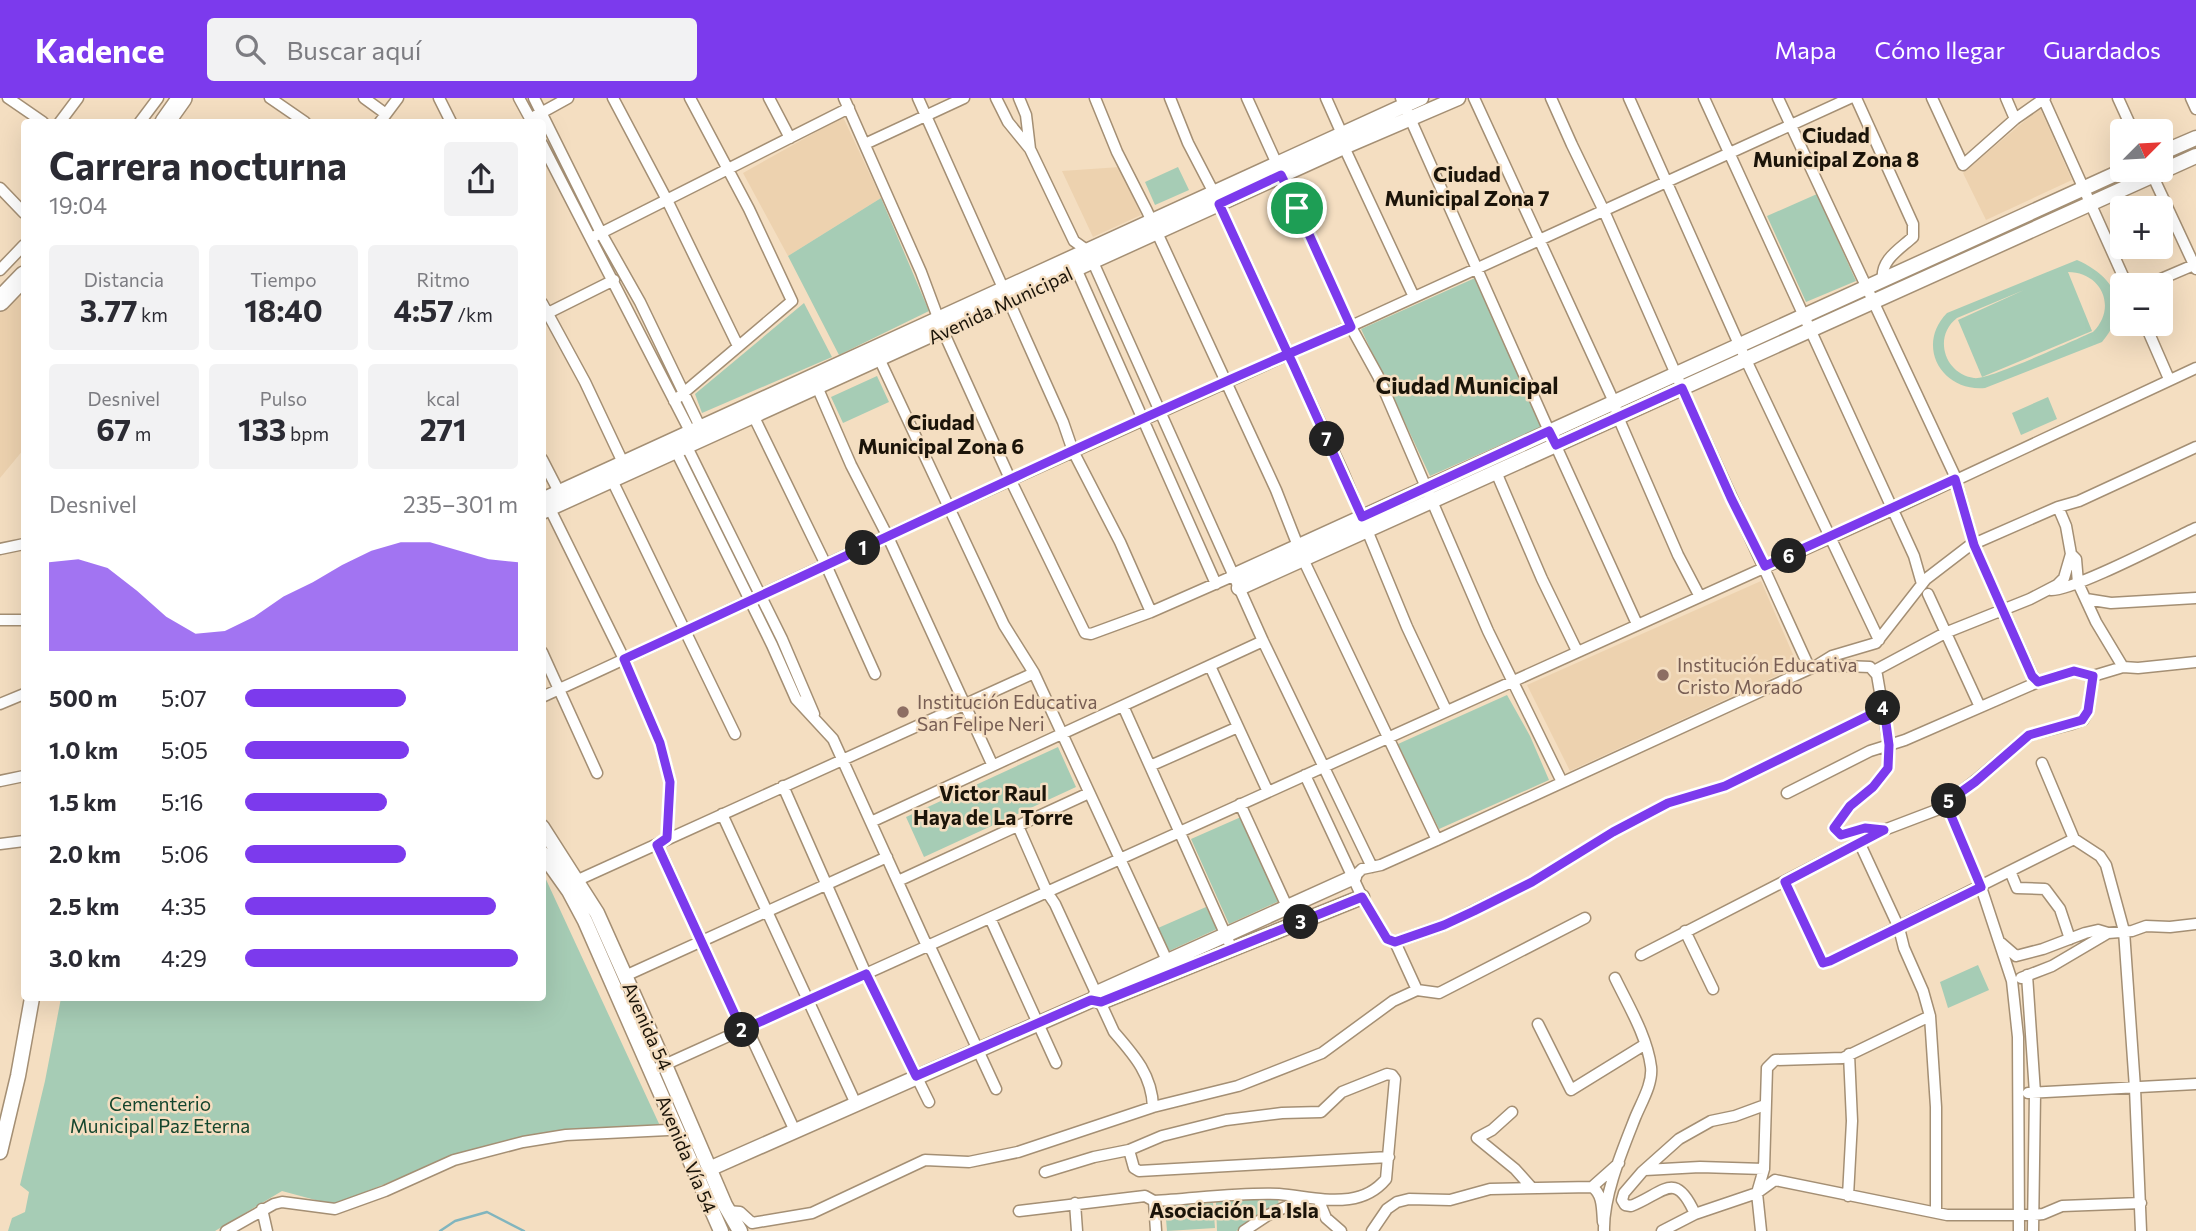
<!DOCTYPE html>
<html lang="es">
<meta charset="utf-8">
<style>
body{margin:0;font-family:Commissioner,sans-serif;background:#f2f2f3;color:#2b2b33;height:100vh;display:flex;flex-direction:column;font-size:26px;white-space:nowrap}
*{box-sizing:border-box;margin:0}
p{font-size:23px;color:#7c7c81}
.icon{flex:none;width:38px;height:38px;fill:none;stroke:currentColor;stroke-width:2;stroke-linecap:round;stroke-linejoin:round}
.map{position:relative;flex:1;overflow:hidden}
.side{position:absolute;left:21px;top:21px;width:525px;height:882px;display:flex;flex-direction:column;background:#fff;border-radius:7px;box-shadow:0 7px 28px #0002}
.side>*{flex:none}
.needle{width:46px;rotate:66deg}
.tools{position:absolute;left:2110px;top:21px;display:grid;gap:14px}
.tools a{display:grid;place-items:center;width:63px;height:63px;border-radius:7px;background:#fff;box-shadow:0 7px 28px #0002;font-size:35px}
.pin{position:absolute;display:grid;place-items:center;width:60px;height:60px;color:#fff;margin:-30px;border:4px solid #fff;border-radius:50%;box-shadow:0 2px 7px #0007}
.km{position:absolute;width:35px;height:35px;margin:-18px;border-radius:50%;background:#222;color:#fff;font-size:19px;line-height:35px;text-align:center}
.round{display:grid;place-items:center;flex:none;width:74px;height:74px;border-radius:7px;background:#f2f2f3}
.headline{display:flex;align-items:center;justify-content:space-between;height:119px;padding:0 28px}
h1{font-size:38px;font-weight:700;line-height:52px}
.figures{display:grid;grid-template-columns:repeat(3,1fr);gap:10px;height:119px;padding:7px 28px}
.figures div{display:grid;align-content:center;border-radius:7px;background:#f2f2f3;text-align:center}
.figures b{font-size:30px;font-weight:700}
.figures small{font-size:19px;font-weight:400}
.figures p{font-size:19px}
.chart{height:196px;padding:14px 28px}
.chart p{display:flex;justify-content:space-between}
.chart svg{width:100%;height:126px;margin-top:7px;fill:#7c3aed;opacity:.7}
ul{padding:0 28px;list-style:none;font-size:23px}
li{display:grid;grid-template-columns:112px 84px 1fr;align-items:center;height:52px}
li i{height:18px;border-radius:9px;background:#7c3aed}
header{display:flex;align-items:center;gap:42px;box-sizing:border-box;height:98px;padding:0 35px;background:#7c3aed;color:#fff}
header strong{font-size:33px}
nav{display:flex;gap:38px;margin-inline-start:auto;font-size:24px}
.search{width:490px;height:63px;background:#f2f2f3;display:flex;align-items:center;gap:18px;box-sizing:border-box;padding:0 24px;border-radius:7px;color:#7c7c81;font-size:26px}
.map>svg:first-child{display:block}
.built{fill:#edd2af}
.green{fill:#a6ccb5;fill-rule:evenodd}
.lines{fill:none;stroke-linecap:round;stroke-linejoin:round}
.stream{stroke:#81b5be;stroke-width:2.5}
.street-casing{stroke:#a48f74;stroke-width:13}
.secondary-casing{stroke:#a48f74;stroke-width:17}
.highway-casing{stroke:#a48f74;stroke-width:22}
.street{stroke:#fff;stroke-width:10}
.secondary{stroke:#fff;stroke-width:14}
.highway{stroke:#fff;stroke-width:19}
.route-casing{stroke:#fff;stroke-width:14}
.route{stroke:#7c3aed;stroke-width:9}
.education-dot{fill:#8d6e63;stroke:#f4dec1;stroke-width:2.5}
.labels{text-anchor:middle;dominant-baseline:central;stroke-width:5;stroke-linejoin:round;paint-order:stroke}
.street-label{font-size:19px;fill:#1b1409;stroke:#f4dec1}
.education-label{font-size:19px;fill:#785e54;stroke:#f4dec1;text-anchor:start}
.park-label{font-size:19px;fill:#13452d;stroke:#f4dec1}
.neighbourhood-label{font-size:21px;font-weight:bold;fill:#1b1409;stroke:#f4dec1}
.quarter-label{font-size:23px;font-weight:bold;fill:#1b1409;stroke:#f4dec1}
</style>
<header>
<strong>Kadence</strong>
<div class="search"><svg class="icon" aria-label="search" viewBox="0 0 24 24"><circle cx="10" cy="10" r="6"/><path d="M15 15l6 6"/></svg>Buscar aquí</div>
<nav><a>Mapa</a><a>Cómo llegar</a><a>Guardados</a></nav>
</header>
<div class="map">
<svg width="2196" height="1133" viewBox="0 0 2196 1133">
<rect width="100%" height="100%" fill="#f4dec1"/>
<path class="built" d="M2040 10 2072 82 1986 122 1963 75Z
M843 19 881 100 788 158 743 75Z
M1120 69 1141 117 1093 139 1062 73Z
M24 190V351L0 380V213Z
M1761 483 1798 568 1570 673 1527 587Z"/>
<path class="green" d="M1178 69 1189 92 1155 107 1145 84Z
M1817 96 1856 183 1806 204 1767 118Z
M881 100 929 213 839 257 788 158Z
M2077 162C2115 179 2132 209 2102 244L1985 290C1942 294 1915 248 1947 215ZM2068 174C2101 174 2118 209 2093 234 2074 242 1987 283 1974 280 1944 276 1933 238 1957 220L2024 192 1958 222 1982 279 2092 233Z
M1475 180 1541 329 1430 378 1361 231Z
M804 205 832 259 702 315 695 296Z
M877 278 889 304 843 325 831 299Z
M2048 299 2057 321 2021 337 2012 315Z
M1507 597 1530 638 1549 682 1439 731 1398 646Z
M1058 649 1076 689 924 759 906 719Z
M1241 719 1279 803 1229 826 1191 741Z
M543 775 661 1030 559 1032 455 1057 334 1107 282 1093 215 1133H8L12 1120 25 1114 29 1094 20 1087 45 983 61 900H542Z
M1206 809 1217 831 1169 853 1158 830Z
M1978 867 1989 892 1948 910 1940 884Z
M1278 1100 1279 1108 1236 1133H1217L1216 1104Z
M1213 1105 1215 1130 1167 1133 1165 1109Z"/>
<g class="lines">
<path class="stream" d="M440 1133 455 1123 487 1114 524 1133"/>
<g class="street-casing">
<path id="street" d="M8 0 43 24
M270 0 305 24
M364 0 386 16
M439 0 451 24
M519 0 532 24
M534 0 601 135 640 204 703 335
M613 0 667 102 738 248
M769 0 790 40
M844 0 921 174 943 233 1011 383 1085 535 1091 536 1151 514 1233 478
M918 0 1063 324 1073 353 1120 444 1151 514
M996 0 1008 24 1030 51 1074 143 1088 153 1263 543 1372 769
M1019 0 1026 17 1030 51
M1095 0 1117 54 1147 113 1276 392 1298 448
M1170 0 1188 45 1214 95 1343 374 1407 529 1446 612
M1247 0 1351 229 1378 278 1488 533 1562 684
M1326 0 1342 36 1344 49 1414 199
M1401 0 1545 324 1637 526
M1474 0 1614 304 1618 319 1678 457 1699 497
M1551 0 1572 47 1604 113 1686 299 1809 569
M1629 0 1746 262 1879 542
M1704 0 1914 458 1922 486
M1778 0 1954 376 1974 447 2032 577 2038 584
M1856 0 1913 126V139C1900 151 1880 162 1883 182
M1932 0 1963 67 2015 21 2045 0
M2006 0 2015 21
M2043 0 2127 187
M2118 0 2133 33
M2191 0 2196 11
M530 21 568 0
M60 24 78 0
M140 24 158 0
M380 24 398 0
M542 46 693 339
M865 46 964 0
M2150 72 2196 171
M0 90 24 115
M595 138 849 10
M1074 166 1216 486
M0 172 24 147
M2147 187 2196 166
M542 205 585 284 626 371
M542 218 614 182
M2145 226 2169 281
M877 256 1004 527 1034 575 1170 869
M815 284 851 367 888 439 992 666
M674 303 792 203 749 111 690 0
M751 313 826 467 875 576
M684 343 782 541 814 616
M674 349 772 547 796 601 833 641 927 848 932 853 996 991
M542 361 559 394 550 411 624 561 660 645 670 684 667 740
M1496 374 1542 481 1577 553
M610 378 735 636
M2058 409 2066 428 2071 456 2076 461 2078 485 2096 524 2123 569
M0 451 24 446
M1303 461 1437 742
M2051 492C2073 493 2170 442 2196 430
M1928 496 1980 609
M2086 501 2111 505 2196 500
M0 522H24
M542 554 597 675
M1819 566 1832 558 1876 545 1926 481 1969 448 2058 409 2079 403 2196 349
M1210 568 1268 694
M1874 573 1945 535 2030 501 2057 487 2064 480 2071 456
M542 599C679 537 813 471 949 410 1250 275 1550 137 1850 0
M0 606 24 596
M1123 608 1232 851
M2042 665 2074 741 2100 758 2106 767 2124 833 2135 990 2141 1133
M1150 668 1238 629
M1305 677 1362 799 1387 841 1395 844 1417 892
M0 683 24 678
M783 688 866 876 929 1004
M1787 695 1870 653 1905 642 2038 584 2074 573 2093 578 2123 569 2138 570 2196 564
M1240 706 1295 826
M1947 708 1981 789 2012 883 2018 939 2019 1133
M722 716 856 1006
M871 724 1263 543
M1018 728 1047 794 1055 806 1114 934C1134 957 1152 977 1153 1009
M0 746 24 743
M657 746 742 932
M1860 746 1899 830 1904 850 1923 893 1930 918 1936 1009V1114
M2010 773 2017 790 2045 791 2060 811 2070 841
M1354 779 1362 771 1381 767 1437 742 1818 567 1870 569 1877 577 1889 647 1888 670 1873 689 1850 708 1834 730 1841 737 1865 730 1884 732
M578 782 1034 575
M898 783 1089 695
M1785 784 1823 865 1830 863 2074 741
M990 820 1056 965
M1685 833 1713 891
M1395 844 1444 827 1532 784 1613 734 1668 705 1725 688 1884 610
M2001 845 2016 858 2043 851 2085 835 2098 832 2108 835
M1641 857 1884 732 1947 708 1950 702 1975 683 2029 637 2072 626 2083 622 2088 613 2093 578
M2027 877 2035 995 2033 1133
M625 878 887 759
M2021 880 2052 868 2108 835 2132 833 2146 828 2170 829 2196 826
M1538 926 1571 992 1644 947
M747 930 795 1033
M651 973 1892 412 2196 270
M2028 995 2196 986
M1512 1014 1492 1032 1477 1040 1515 1071 1532 1090
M1129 1052 1134 1070 1139 1073 1389 1059
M1645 1072 1700 1069 1764 1071
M1592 1089 1619 1065
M1848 1098 1852 1023 1849 956
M1154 1103 1156 1133
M1319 1103 1326 1120 1341 1133
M1075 1105 1077 1133
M262 1111 267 1133
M727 1113 740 1114 752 1125 812 1115 925 1062 969 1064 1018 1054 1153 1009 1238 988 1322 955 1393 903 1417 892 1439 895 1585 820
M1019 1113 1145 1098 1154 1103C1193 1101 1241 1094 1279 1096 1303 1098 1324 1104 1349 1101 1364 1099 1376 1093 1386 1081L1395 981 1392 977 1387 976 1342 994 1321 1014 1282 1015 1226 1022 1162 1038 1129 1052 1094 1059 1045 1074
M1695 1116C1675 1071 1664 1095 1631 1108L1625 1107 1622 1102 1624 1095 1642 1074 1679 1041 1711 1023 1735 1018 1765 1007
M226 1133 274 1106 282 1104 335 1111 385 1093 454 1062 523 1044 566 1037 668 1032 676 1030
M1244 1133 1268 1117 1303 1101
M1372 1133 1387 1111 1397 1104 1409 1101 1450 1102 1490 1091 1592 1089C1603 1096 1602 1112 1603 1124
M1604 1133C1603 1098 1622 1053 1635 1020 1641 1005 1653 986 1651 969 1647 938 1628 907 1615 880
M1662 1133 1695 1116 1757 1095 1775 1082 1947 1117H2034L2043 1116 2062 1108 2141 1105
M1761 1133 1757 1095 1764 1071 1767 970 1775 962 1843 960 1930 918"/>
</g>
<g class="secondary-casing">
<path id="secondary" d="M2161 55 2196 40
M542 402 1421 0
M542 414 1344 49 1458 0
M1233 478 2124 72
M1239 490 2196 58
M542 729 597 815 665 967 725 1107 740 1133
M542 755 569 793 585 823 721 1133
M1094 901 1097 895 1354 779
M0 1054 18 978 32 900
M709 1071 1094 901 1101 904 1362 799"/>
</g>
<g class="highway-casing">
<path id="highway" d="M165 24 182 0
M0 203 24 178"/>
</g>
<use href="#street" class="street"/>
<use href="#secondary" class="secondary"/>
<use href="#highway" class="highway"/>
</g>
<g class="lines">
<g class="route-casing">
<path id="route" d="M1297 110 1351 229C1106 333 866 450 624 561L660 645 670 684 667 740 657 747 742 932 866 876 916 978 1091 902 1101 904 1362 799 1387 841 1395 844 1444 827 1474 813 1532 784 1613 734 1668 705 1725 688 1884 610 1889 647 1888 670 1873 689 1850 708 1834 730 1841 737 1865 730 1884 732 1785 784 1823 865 1830 863 1981 789 1947 708 1950 702 1975 684 2029 637 2082 622 2088 613 2093 578 2074 573 2038 584 2032 578 1974 447 1955 381 1765 468 1731 400 1682 290 1556 347 1549 333 1362 419 1292 264 1288 256 1219 106 1281 77 1297 110"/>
</g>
<use href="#route" class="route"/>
</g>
<g class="education-dot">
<circle cx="1663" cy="577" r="7"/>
<circle cx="903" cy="614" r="7"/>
</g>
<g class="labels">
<g class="street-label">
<text transform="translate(1000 207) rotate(-25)">Avenida Municipal</text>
<text transform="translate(648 928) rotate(66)">Avenida 54</text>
<text transform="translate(687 1056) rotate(67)">Avenida Vía 54</text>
</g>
<g class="education-label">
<text x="1677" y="566">Institución Educativa<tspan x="1677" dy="22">Cristo Morado</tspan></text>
<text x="917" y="603">Institución Educativa<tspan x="917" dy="22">San Felipe Neri</tspan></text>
</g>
<g class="park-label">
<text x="160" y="1005">Cementerio<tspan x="160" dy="22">Municipal Paz Eterna</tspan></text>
</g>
<g class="neighbourhood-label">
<text x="1836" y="36">Ciudad<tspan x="1836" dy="24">Municipal Zona 8</tspan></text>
<text x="1467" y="75">Ciudad<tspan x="1467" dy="24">Municipal Zona 7</tspan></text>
<text x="941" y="323">Ciudad<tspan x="941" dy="24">Municipal Zona 6</tspan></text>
<text x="993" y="694">Victor Raul<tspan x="993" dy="24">Haya de La Torre</tspan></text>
<text x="1234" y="1111">Asociación La Isla</text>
</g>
<g class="quarter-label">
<text x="1467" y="287">Ciudad Municipal</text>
</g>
</g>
</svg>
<div class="tools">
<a><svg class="needle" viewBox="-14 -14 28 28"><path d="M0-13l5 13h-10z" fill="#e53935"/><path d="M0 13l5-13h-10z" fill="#7c7c81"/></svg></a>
<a>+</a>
<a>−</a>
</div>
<div class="pin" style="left:1297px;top:110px;background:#1e9e55"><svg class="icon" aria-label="arrive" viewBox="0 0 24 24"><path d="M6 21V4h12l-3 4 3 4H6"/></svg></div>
<b class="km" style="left:863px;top:450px">1</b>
<b class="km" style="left:742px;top:932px">2</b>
<b class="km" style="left:1301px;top:824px">3</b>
<b class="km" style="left:1883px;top:610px">4</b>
<b class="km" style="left:1949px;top:703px">5</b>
<b class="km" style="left:1789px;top:458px">6</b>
<b class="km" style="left:1327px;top:341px">7</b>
<section class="side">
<div class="headline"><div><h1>Carrera nocturna</h1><p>19:04</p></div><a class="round"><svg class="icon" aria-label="share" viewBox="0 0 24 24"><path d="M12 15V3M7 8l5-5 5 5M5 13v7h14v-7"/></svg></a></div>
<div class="figures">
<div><p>Distancia</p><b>3.77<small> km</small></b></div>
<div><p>Tiempo</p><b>18:40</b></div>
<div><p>Ritmo</p><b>4:57<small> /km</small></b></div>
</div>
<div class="figures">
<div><p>Desnivel</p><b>67<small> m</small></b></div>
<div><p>Pulso</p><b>133<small> bpm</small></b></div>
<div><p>kcal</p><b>271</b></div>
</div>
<div class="chart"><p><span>Desnivel</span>235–301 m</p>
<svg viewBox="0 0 160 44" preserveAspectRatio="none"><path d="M0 44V13L10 12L20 15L30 23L40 32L50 38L60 37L70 32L80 25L90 20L100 14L110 9L120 6L130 6L140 9L150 12L160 13V44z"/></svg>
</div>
<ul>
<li><b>500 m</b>5:07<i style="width:59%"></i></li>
<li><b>1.0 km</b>5:05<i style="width:60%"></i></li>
<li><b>1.5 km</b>5:16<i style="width:52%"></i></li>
<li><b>2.0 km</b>5:06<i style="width:59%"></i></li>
<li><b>2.5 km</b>4:35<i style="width:92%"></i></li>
<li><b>3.0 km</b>4:29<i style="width:100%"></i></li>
</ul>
</section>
</div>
